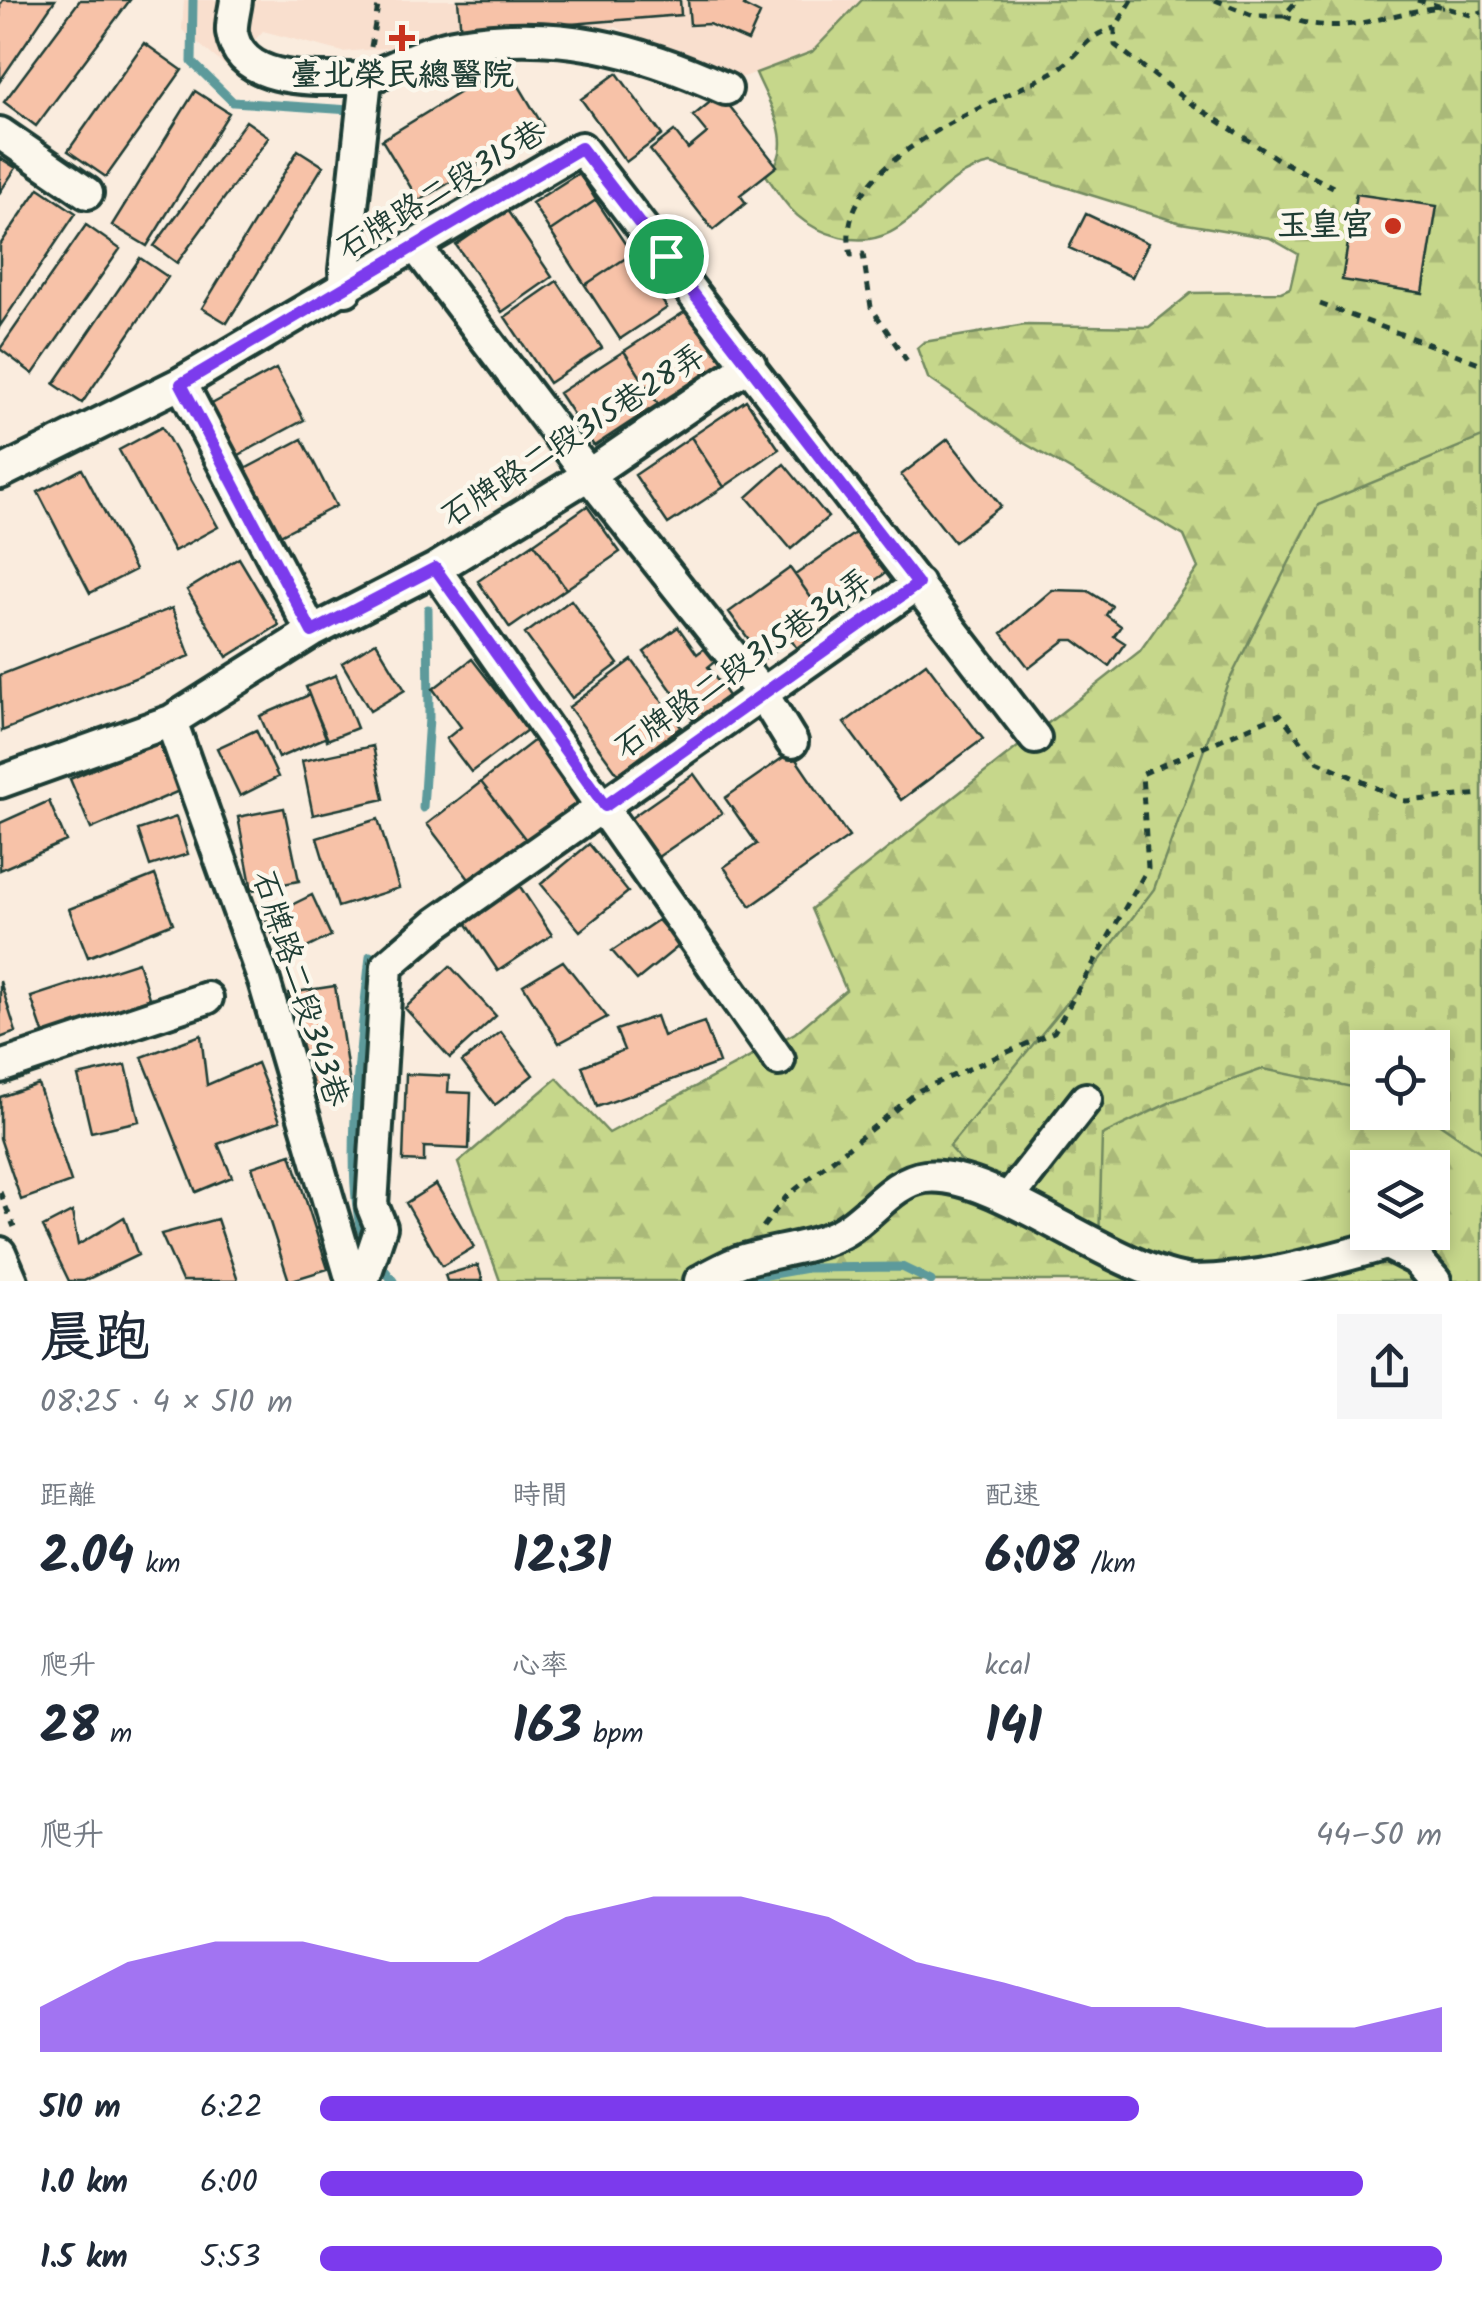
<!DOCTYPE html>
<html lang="zh-TW">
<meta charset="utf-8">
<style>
body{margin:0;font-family:Kalam,"LXGW WenKai TC",sans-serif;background:#f6f6f7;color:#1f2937;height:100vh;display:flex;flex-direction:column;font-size:38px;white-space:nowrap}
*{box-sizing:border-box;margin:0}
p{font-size:32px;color:#747a83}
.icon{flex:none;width:55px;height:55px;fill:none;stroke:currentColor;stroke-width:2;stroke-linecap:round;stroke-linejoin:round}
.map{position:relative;height:1281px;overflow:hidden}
.details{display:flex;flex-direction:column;background:#fff;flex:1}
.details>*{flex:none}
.fabs{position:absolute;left:1350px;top:1030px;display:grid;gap:20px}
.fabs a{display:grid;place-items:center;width:100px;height:100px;border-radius:0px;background:#fff;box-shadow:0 5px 15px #0003;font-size:50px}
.pin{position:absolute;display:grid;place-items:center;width:85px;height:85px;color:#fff;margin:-42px;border:5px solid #fff;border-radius:50%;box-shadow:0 2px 10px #0007}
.round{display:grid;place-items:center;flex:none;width:105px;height:105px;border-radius:0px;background:#f6f6f7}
.head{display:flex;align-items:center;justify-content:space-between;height:170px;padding:0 40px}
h1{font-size:55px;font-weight:700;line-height:75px}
.figures{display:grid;grid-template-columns:repeat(3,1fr);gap:15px;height:170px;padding:10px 40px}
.figures div{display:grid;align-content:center}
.figures b{font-size:50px;font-weight:700}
.figures small{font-size:28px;font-weight:400}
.figures p{font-size:28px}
.chart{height:280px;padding:20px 40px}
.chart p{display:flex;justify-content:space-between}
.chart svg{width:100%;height:180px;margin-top:10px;fill:#7c3aed;opacity:.7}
ul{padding:0 40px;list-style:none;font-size:32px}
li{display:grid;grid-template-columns:160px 120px 1fr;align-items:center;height:75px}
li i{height:25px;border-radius:12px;background:#7c3aed}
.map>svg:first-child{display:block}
.built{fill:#f9dfce}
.forest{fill:url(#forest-firs);stroke:#728a60;stroke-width:2.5;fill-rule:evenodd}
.cemetery{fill:url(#cemetery-stones);stroke:#728a60;stroke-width:2.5}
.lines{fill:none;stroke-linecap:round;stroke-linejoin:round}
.stream{stroke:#5d9a9b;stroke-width:9}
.building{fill:#f7c2a8;stroke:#1f3d34;stroke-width:2.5}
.minor-casing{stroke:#1f3d34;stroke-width:38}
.path{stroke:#1f3d34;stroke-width:5;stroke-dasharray:8 8;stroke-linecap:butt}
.minor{stroke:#fbf7ec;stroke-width:30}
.route-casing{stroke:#fff;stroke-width:20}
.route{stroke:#7c3aed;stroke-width:12}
.poi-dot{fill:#c8321e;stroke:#fbf7ec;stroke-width:4}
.labels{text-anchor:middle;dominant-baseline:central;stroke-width:9;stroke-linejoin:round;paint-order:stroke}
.poi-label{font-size:32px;font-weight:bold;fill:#1f3d34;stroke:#fbf7ec}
.street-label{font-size:32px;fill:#1f3d34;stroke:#fbf7ec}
</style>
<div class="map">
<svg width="1482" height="1281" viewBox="0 0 1482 1281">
<defs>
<pattern id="forest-firs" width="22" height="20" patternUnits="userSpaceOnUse" patternTransform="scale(2.5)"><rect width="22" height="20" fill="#c6d78b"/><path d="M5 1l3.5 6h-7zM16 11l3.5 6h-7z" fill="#aab979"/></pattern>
<pattern id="cemetery-stones" width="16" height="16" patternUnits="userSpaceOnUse" patternTransform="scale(2.5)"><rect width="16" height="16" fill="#c6d78b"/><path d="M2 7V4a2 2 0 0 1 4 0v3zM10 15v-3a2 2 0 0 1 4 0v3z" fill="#aab979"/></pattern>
</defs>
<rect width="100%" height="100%" fill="#faecde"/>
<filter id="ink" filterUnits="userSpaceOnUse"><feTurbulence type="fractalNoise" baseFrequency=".01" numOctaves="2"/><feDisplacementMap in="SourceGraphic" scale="20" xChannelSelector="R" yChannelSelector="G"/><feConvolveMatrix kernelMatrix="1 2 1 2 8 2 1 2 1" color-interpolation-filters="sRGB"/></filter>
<g filter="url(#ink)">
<path class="built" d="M184 0H862L812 52 733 81 616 27 343 52 263 31 229 69 182 30Z"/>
<path class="forest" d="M862 0H1482V1281H500L458 1163 557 1078 609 1133 795 1033 846 990 811 909 1140 651 1198 568 1184 536 1024 443 928 378 917 348 924 342 1025 325 1149 327 1191 293 1281 292 1290 288 1298 254 1270 238 1181 223 991 164C928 175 912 255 840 237 799 226 789 209 766 175 799 147 769 104 756 73L812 52ZM1368 1048H1432V1112H1368ZM1368 1168H1432V1232H1368Z"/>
<path class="cemetery" d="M1482 437V1153L1424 1113 1432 1112V1048H1368L1367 1090 1263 1069 1173 1101 1102 1135 1099 1246 1018 1224 949 1147 1080 987 1154 889 1227 685 1318 505Z"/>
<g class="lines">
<path class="stream" d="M193 0 192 62 233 102 350 110
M423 808 429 718 428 609
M365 1242C341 1180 363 1026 370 956
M376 1259 393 1281
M734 1281 807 1268 902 1267 931 1281"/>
</g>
<path class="building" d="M3 0H55L0 81V5Z
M80 0H130L36 126 4 102Z
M458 0H680L681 15 461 33Z
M688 0H747L744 6 760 14 748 41 709 24 690 25Z
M144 43 182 70 106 177 68 151Z
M506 64 543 126 419 201 382 140Z
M617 73 662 135 626 162 581 99Z
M195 91 229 113 147 246 112 225Z
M720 94 777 166 740 195 746 203 713 230 650 150 674 131 688 149 707 133 693 116Z
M246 121 269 137 177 263 154 246Z
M298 150 323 166 227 323 202 308Z
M0 158 16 168 0 192Z
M579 173 596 200 550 231 532 203Z
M39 188 76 213 0 326V245Z
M1356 194 1437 206 1423 293 1342 280Z
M596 200 632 254 585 285 550 231Z
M507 210 552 277 502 312 456 245Z
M1086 214 1148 243 1132 277 1069 248Z
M86 225 120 249 33 374 0 349Z
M632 254 667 308 620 339 585 285Z
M140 258 168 277 82 403 54 384Z
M557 281 602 348 549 383 505 317Z
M689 309 723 362 658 404 624 351Z
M624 351 658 404 594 446 559 393Z
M276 369 304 420 237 456 210 405Z
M746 400 779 449 724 487 691 437Z
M162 427 218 527 174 551 119 450Z
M691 437 724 487 668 524 635 475Z
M302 439 336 506 280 535 245 469Z
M948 439 1001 506 954 542 901 475Z
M784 464 828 517 791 549 747 497Z
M82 469 135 570 90 593 38 492Z
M587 506 620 552 566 589 534 543Z
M858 531 887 572 824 616 795 575Z
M534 543 566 589 510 628 478 581Z
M239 558 279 625 227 657 187 590Z
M790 568 824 616 803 631 810 641 798 650 791 640 763 659 729 612Z
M1052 590 1088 591 1112 606 1106 615 1121 626 1114 636 1125 643 1109 666 1074 640H1065L1029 668 1002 633Z
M571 600 618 664 572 698 525 634Z
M172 608 190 656 2 731 0 675Z
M678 627 697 654 709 645 718 659 708 667 728 696 694 721 644 652Z
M376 642 405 690 370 711 342 663Z
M472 659 527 730 471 772 446 739 461 727 433 689Z
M632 660 681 727 618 774 569 707Z
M926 663 983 739 901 800 844 723Z
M336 675 357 728 327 740 306 687Z
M309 695 327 737 278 758 260 716Z
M256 730 278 777 240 796 217 748Z
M536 739 584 803 530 845 481 782Z
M158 741 179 791 91 829 70 779Z
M373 746 384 799 313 815 302 761Z
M791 752 849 837 751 906 724 867 757 844 725 798Z
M694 774 722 813 655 859 628 820Z
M481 782 530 845 475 887 427 824Z
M49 801 66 841 0 870V823Z
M284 808 299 881 252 890 238 817Z
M176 817 188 854 150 866 138 830Z
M378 819 399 888 338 907 317 838Z
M589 844 628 892 580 931 541 884Z
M155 875 173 923 88 957 69 909Z
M513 876 552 935 498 971 459 912Z
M312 895 331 936 284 959 265 918Z
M658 920 680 945 637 980 612 951Z
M563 961 607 1017 559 1043 523 985Z
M138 962 151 1004 45 1039 31 997Z
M450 966 496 1016 450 1058 405 1008Z
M0 981 16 1032 0 1038Z
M335 986 350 1085 303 1092 289 993Z
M656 1016 663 1036 704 1022 719 1063 597 1107 582 1066 624 1050 616 1030Z
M501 1032 533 1075 495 1105 462 1062Z
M201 1035 207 1085 257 1063 280 1121 218 1144 232 1177 196 1192 142 1057Z
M126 1065 139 1121 91 1132 78 1076Z
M406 1074 449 1076 448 1092 471 1093 469 1149 424 1147V1162L403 1161Z
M38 1084 71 1182 21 1200 0 1138V1097Z
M291 1154 328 1269 289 1281 252 1167Z
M436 1184 474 1247 442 1266 406 1203Z
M72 1212 78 1245 124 1217 138 1255 84 1281H69L43 1227Z
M217 1219 238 1281H182L161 1234Z
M478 1265 483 1281H447L445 1275Z"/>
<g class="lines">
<g class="minor-casing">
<path id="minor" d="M236 0C235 10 231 23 232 32 240 88 327 78 366 79L345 270 346 290
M366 79C395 68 428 49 459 44 557 28 638 49 726 89
M0 133 87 193
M417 248 594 482 762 693 792 742
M181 383 312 632
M0 473 181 383 581 148 1035 738
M435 569 779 1060
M171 721 264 981 352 1281
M0 782 171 721 312 632 435 569 588 475 750 364
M0 1067 207 998
M1008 1199 1086 1099
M0 1253 12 1281
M363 1281 381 1227 372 1205 387 966 437 923 918 584
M700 1281C713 1274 727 1266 741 1261 772 1251 808 1249 837 1235 867 1221 891 1181 925 1177 995 1169 1112 1273 1194 1281 1259 1281 1325 1261 1387 1244L1416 1259 1435 1281"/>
</g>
<path class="path" d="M1132 0 1115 28V45L1186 100 1279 160 1333 187
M1215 0 1254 16H1284L1297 0
M1417 0 1471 15 1482 12
M1284 16C1344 40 1384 12 1443 7
M371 47 379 0
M1320 304 1482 364
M907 361 871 307 863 254 851 255C828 160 993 106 1055 71 1081 56 1084 35 1115 28
M0 1192 14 1227
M763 1227 786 1197 920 1090 1054 1032 1148 868 1142 774 1280 714 1317 761 1405 801 1482 794"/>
<use href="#minor" class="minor"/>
</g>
</g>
<g class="lines" filter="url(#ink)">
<g class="route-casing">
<path id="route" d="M581 148 918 584 605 806 435 568 312 632 181 384Z"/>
</g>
<use href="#route" class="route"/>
</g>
<g class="poi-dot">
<path d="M397 23h10v10h10v10h-10v10h-10v-10h-10v-10h10z"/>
<circle cx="1393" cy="226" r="10"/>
</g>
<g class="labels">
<g class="poi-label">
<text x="402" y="76">臺北榮民總醫院</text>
<text x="1373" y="226" text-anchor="end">玉皇宮</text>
</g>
<g class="street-label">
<text transform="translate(442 191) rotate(-31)">石牌路二段315巷</text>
<text transform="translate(574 437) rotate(-33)">石牌路二段315巷28弄</text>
<text transform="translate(744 665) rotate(-35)">石牌路二段315巷34弄</text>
<text transform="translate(299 989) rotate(72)">石牌路二段343巷</text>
</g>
</g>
</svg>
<div class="fabs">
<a><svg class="icon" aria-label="locate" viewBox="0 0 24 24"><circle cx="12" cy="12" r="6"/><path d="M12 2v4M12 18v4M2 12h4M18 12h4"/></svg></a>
<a><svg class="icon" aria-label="layers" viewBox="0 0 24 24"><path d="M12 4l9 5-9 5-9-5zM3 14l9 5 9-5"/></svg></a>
</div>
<div class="pin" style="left:666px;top:256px;background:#1e9e55"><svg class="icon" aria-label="arrive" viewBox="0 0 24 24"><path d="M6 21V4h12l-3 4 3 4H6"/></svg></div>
</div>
<section class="details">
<div class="head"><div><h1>晨跑</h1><p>08:25 · 4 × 510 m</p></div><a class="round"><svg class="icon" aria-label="share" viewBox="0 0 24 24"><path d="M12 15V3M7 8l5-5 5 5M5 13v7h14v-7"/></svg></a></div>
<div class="figures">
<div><p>距離</p><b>2.04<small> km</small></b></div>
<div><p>時間</p><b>12:31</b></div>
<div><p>配速</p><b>6:08<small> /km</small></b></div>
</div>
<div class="figures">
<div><p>爬升</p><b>28<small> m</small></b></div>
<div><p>心率</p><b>163<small> bpm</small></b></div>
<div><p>kcal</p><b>141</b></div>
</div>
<div class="chart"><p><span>爬升</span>44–50 m</p>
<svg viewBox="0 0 160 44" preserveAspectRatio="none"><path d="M0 44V33L10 22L20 17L30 17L40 22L50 22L60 11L70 6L80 6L90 11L100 22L110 27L120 33L130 33L140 38L150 38L160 33V44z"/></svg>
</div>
<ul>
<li><b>510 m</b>6:22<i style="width:73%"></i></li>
<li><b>1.0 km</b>6:00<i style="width:93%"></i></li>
<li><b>1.5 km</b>5:53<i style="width:100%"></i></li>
</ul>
</section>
